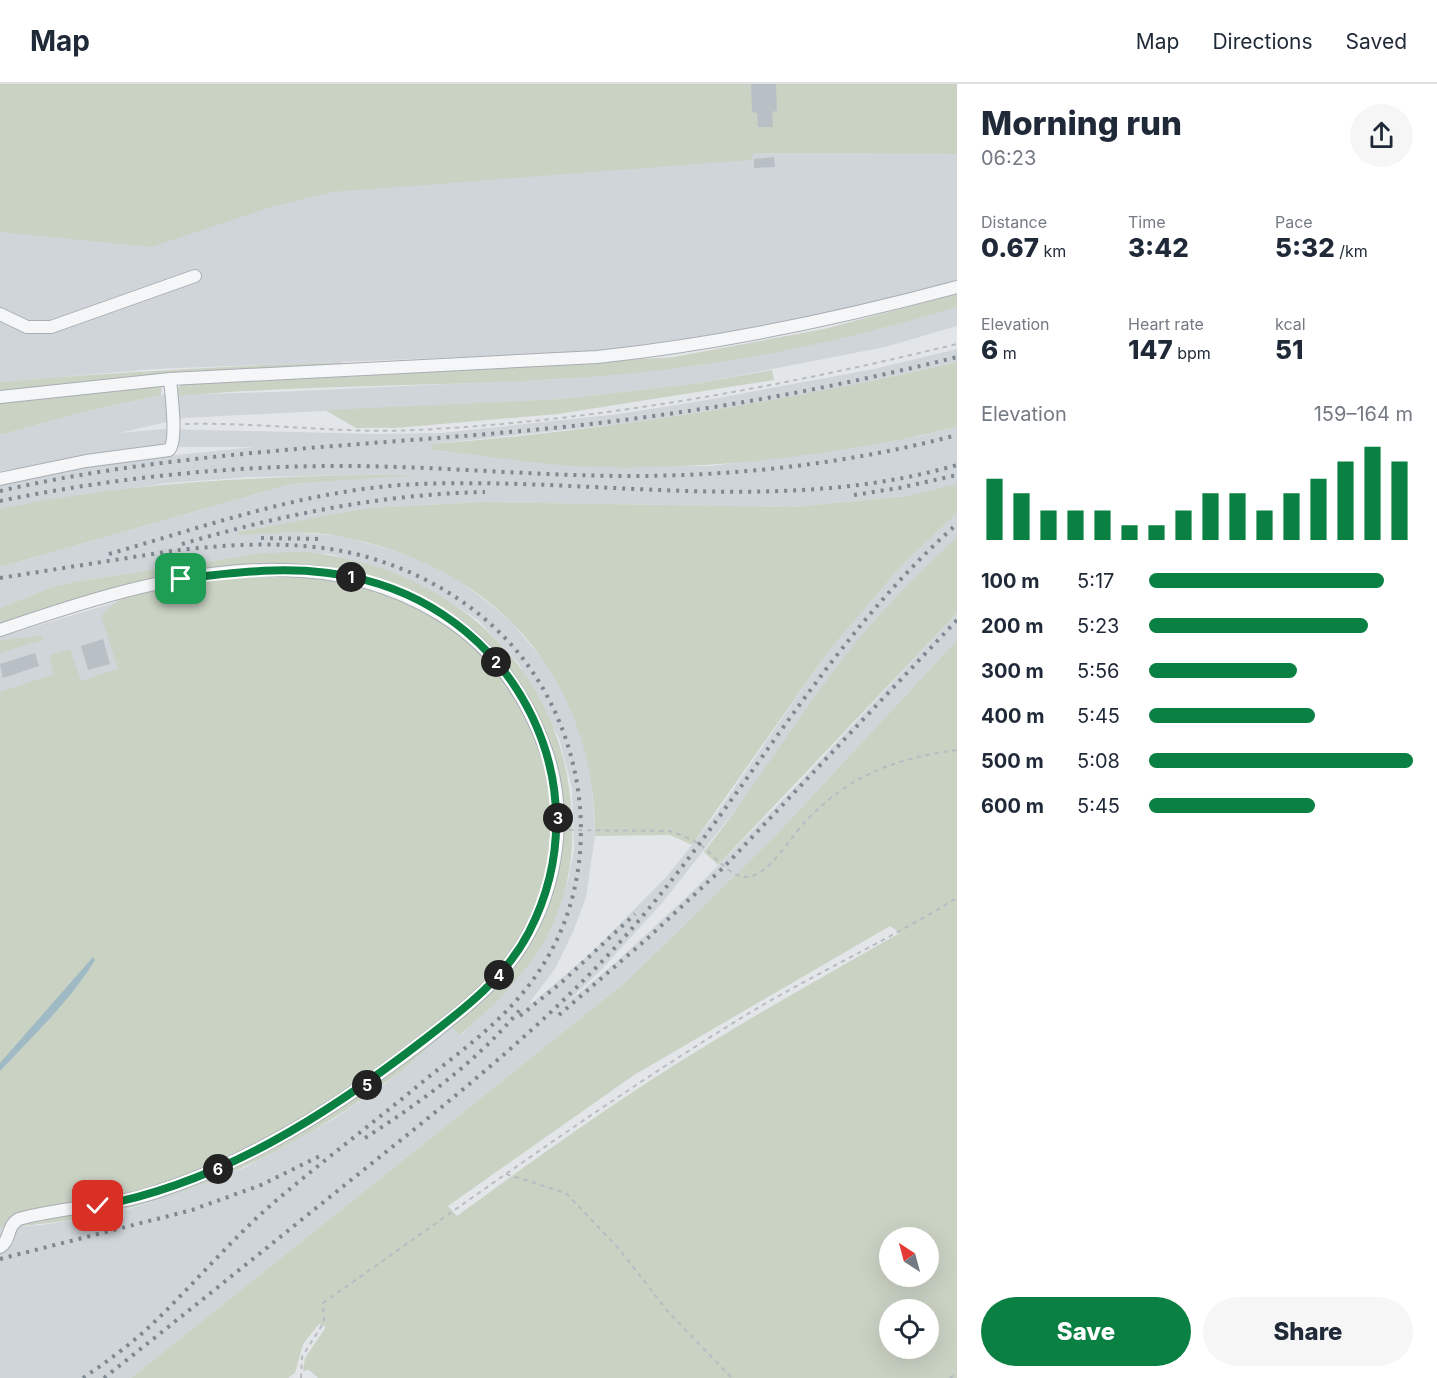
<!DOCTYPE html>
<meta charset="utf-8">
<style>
body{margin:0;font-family:Inter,sans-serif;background:#f6f6f7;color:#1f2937;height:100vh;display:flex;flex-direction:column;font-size:22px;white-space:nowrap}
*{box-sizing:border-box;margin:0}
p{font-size:20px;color:#747a83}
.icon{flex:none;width:33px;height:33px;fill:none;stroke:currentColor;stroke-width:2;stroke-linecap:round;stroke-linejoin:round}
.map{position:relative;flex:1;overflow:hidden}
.drawer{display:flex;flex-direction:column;background:#fff;width:480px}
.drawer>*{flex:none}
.needle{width:39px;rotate:324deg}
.buttons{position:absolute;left:879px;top:1143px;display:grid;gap:12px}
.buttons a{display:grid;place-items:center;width:60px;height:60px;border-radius:50%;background:#fff;box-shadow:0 6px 24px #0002;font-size:30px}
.pin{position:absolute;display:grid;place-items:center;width:51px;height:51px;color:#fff;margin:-26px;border-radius:12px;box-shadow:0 3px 9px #0006}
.km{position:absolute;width:30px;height:30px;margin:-15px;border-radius:50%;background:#222;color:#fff;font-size:16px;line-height:30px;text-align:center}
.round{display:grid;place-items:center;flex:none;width:63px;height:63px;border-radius:32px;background:#f6f6f7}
.head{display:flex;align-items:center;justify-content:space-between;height:102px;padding:0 24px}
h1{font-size:33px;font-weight:800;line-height:45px}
.figures{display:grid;grid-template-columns:repeat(3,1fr);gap:9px;height:102px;padding:6px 24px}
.figures div{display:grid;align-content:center}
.figures b{font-size:26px;font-weight:800}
.figures small{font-size:16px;font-weight:400}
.figures p{font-size:16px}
.chart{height:168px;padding:12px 24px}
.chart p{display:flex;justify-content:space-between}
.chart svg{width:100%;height:108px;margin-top:6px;stroke:#0b8043;stroke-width:6}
.primary-button{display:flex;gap:12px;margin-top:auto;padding:12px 24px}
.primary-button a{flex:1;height:69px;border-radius:36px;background:#0b8043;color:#fff;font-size:24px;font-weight:800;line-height:69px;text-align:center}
.primary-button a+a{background:#f6f6f7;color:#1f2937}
ul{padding:0 24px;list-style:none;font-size:20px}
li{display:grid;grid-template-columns:96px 72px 1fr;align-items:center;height:45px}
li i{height:15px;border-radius:8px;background:#0b8043}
header{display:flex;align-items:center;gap:36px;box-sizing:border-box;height:84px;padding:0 30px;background:#fff;border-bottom:2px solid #e0e1e3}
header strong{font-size:28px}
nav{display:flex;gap:33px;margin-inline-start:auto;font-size:21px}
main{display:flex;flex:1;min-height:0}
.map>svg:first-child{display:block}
.built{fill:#d0d5da}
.green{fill:#cad2c4;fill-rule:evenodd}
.water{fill:#a0bac5}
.building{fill:#b9c0c5}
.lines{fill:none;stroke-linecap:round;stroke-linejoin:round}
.minor-casing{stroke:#a8aeb3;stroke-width:14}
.path{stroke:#b8bcc0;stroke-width:2;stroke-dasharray:4.5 4.5;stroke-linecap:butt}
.minor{stroke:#f4f6f7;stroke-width:12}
.rail{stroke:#7d8891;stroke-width:4;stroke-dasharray:3 6;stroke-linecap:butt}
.route-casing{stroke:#fff;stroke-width:12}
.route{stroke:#0b8043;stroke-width:8}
</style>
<header>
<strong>Map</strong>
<nav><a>Map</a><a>Directions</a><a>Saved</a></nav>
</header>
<main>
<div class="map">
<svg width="957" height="1294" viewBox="0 0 957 1294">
<rect width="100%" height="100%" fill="#e2e6e9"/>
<path class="built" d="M753 69 957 70V198L843 227 686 257 592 268 156 285 0 298V87Z
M957 223V242L885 263 701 299 561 315 184 334 119 349 164 345 377 350 441 349 619 330 707 316 874 285 957 265V278L793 314 621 340 432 360V366L594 383 711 382 833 366 920 352 957 343V400L936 407 908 412 791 423 483 418 369 424 239 451 284 448 341 452 389 465 425 478 461 498 491 521 512 539 550 584 570 619 582 653 591 687 595 752 586 813 573 848 555 885 530 918 532 919 591 869 668 791 717 729 827 569 901 482 957 429V453L887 523 835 585 751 706 663 818 601 886 561 924 615 879 693 807 795 703 957 529V556L777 750 627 897 131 1294H0V1143L42 1141 115 1129 148 1119 246 1083 334 1035 385 1000 452 943 461 951 509 904 549 848 568 796 574 767 572 705 559 654 519 580 478 536 452 519 401 492 331 470 262 469 79 497 52 503 0 524V483L291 400 420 390 252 393 167 399 0 425V400L118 377 254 363H181L0 387V351L83 328 161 311 275 308 562 295 701 281 883 244Z
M166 503 137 591 0 616V553Z"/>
<path class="green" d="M0 0H957V70L754 69 750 76 333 108 275 122 152 163 0 148Z
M957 210V223C849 256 736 280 624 290 475 304 325 299 176 312L178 304 184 299 344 293 674 273 824 245Z
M342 278 341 281 0 309V298C114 288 228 282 342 278Z
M957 278V343C842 371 714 386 595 383 540 382 486 371 432 366V360C610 346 784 318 957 278Z
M772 286 774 296 558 330 395 344H356L325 326 561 315 701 299Z
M162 300 161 311 83 328 0 351V319Z
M430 390 291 400 0 483V425C144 395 284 392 430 390Z
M957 400V429L901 482 827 569 692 761 670 751 595 752C595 595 497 483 343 453 309 446 274 449 239 451L238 448 369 424 483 418 792 423 908 412Z
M957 453V529L718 781 704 768C751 709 790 644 835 585 871 537 913 494 957 453Z
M305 468C441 481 554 573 570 711 576 761 571 803 549 848 529 888 493 922 460 951L452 943C429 962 407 984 382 1001 270 1083 140 1137 0 1143V608L54 590 49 571 70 565 81 597 118 585 101 532C107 526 115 518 122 515 150 502 194 497 225 494 276 490 329 489 378 505 474 536 557 639 552 743 551 781 541 813 525 847L536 848C547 821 557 794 561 766 573 674 526 588 453 535 420 511 379 490 338 484 234 469 98 508 0 542V524L52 503 79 497 262 469Z
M42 552 43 556 0 569V556Z
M957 556V1294H318L309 1286 303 1287 305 1274 326 1243 319 1240 303 1260 295 1289 288 1294H131L627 897 777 750ZM890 842 900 849C815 897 730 945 648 998 583 1040 520 1086 457 1132L448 1122 634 991ZM890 1154H928V1192H890ZM890 1226H928V1264H890Z"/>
<path class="water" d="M93 873 95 876C70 917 33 952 0 987V979Z"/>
<path class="building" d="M751 0H776L777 27 772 28 773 43H758L757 29 752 28Z
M774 73 775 83 754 84V75Z
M103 555 110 580 88 586 81 562Z
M35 569 39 582 3 594 0 580Z"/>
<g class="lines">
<g class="minor-casing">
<path id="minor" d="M0 230 27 243H51L195 192
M0 313 170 295 597 273C719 260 838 235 957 203
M0 395 86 377 169 366C178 356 171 310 170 295
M0 546C141 498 304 446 441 531 493 563 527 612 547 669 570 737 555 816 514 873 490 906 456 931 425 956 343 1019 258 1074 159 1107 114 1123 65 1122 19 1135 6 1142 11 1157 0 1163"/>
</g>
<path class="path" d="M185 340C262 338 339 350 416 346 598 337 780 303 957 260
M569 746 669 747C680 750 692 755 702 762 714 771 730 793 746 793 768 793 790 754 804 739 847 692 896 674 957 666
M506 1090 566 1109 619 1165 670 1230 732 1294
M301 1294 302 1273 324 1238 323 1219C464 1120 603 1018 751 928 818 888 890 855 957 814
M950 1294 957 1289"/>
<use href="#minor" class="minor"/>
<path class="rail" d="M0 407C171 368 347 363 521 347 668 334 814 309 957 273
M854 411 899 404 957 391
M0 417C107 395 217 383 327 382 428 381 530 392 631 392 740 392 852 379 957 351
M261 454 324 455
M182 460C281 431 381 410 485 408
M109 470C210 441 313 404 419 400 598 393 781 432 957 381
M0 494 178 466
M559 931 649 853 725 782 957 536
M520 932 562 898 635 830
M365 1054C424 1016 478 977 523 922
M0 1175 192 1126 261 1101 324 1070
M83 1294C105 1279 127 1263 147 1245 194 1201 235 1150 285 1109 333 1069 383 1031 431 991 472 959 513 928 541 884 607 784 588 642 507 556 471 518 425 491 377 476 313 455 237 459 171 467
M104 1294C190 1226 275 1157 361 1088 451 1016 543 943 621 857 740 724 822 560 957 440"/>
</g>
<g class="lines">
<g class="route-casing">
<path id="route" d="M98 1122C221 1099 327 1031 425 955 464 925 506 893 529 848 603 705 519 536 365 496 304 480 242 487 181 495"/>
</g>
<use href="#route" class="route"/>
</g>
</svg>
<div class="buttons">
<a><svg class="needle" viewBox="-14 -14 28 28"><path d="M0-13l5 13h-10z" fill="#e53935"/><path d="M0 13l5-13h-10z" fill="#747a83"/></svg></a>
<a><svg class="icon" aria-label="locate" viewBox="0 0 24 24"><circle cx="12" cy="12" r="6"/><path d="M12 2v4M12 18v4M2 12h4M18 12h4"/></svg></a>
</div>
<div class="pin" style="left:181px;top:495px;background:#1e9e55"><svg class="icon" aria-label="arrive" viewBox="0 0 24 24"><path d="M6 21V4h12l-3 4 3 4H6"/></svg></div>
<div class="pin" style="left:98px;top:1122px;background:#d93025"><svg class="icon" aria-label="check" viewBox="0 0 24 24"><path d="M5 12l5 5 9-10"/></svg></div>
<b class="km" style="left:351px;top:493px">1</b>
<b class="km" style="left:496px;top:578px">2</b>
<b class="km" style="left:558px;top:734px">3</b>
<b class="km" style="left:499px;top:891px">4</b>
<b class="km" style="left:367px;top:1001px">5</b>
<b class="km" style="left:218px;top:1085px">6</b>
</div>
<section class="drawer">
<div class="head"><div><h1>Morning run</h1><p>06:23</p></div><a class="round"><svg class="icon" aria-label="share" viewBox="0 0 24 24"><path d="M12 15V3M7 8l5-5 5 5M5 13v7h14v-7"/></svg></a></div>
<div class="figures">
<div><p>Distance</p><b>0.67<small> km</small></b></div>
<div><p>Time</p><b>3:42</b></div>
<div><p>Pace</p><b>5:32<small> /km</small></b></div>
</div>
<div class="figures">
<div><p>Elevation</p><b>6<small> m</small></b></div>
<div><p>Heart rate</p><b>147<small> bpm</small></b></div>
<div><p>kcal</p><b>51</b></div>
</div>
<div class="chart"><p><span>Elevation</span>159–164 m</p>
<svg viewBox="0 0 160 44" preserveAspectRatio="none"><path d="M5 44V19M15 44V25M25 44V32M35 44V32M45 44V32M55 44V38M65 44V38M75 44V32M85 44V25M95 44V25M105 44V32M115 44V25M125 44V19M135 44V12M145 44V6M155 44V12"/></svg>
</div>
<ul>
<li><b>100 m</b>5:17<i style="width:89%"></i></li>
<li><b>200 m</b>5:23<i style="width:83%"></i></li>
<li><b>300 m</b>5:56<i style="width:56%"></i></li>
<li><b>400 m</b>5:45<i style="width:63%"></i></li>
<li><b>500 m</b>5:08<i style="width:100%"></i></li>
<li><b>600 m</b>5:45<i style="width:63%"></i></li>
</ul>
<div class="primary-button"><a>Save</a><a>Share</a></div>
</section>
</main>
